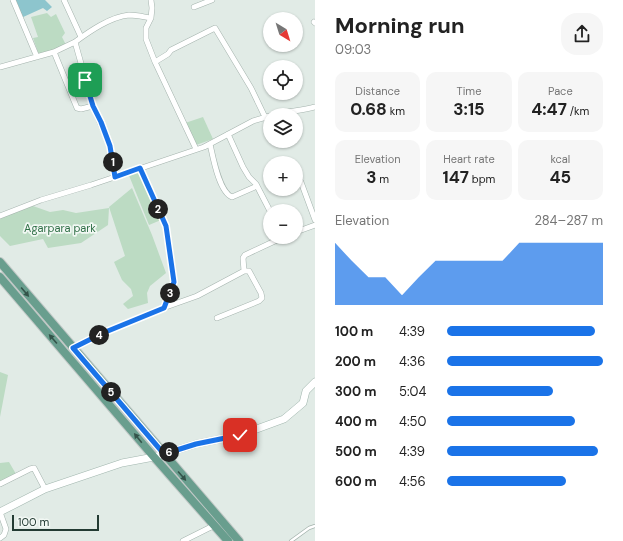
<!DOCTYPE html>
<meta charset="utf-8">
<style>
body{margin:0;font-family:"DM Sans",sans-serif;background:#f6f6f6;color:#222;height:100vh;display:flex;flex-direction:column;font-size:15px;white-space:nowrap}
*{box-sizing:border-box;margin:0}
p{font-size:13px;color:#767676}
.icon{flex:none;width:22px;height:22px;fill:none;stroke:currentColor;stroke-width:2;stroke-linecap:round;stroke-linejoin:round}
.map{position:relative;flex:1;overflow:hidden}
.drawer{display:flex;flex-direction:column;background:#fff;width:308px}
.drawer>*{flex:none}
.needle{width:26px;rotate:142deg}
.buttons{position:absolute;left:263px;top:12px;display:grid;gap:8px}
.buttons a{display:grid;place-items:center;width:40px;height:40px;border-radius:50%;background:#fff;box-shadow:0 1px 3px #0004;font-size:20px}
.scale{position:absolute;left:12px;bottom:10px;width:87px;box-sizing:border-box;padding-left:4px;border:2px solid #233b33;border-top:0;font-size:11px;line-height:14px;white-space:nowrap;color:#233b33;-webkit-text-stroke:3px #f2f8f4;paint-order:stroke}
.pin{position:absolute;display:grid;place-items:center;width:34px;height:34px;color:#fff;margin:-17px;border-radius:8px;box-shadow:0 2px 6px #0006}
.km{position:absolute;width:20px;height:20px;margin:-10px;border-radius:50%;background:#222;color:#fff;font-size:11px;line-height:20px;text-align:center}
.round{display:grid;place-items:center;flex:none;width:42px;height:42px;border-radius:16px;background:#f6f6f6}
.headline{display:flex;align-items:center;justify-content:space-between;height:68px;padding:0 20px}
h1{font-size:22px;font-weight:700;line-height:30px}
.metrics{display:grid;grid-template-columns:repeat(3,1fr);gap:6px;height:68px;padding:4px 20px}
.metrics div{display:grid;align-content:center;border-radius:10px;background:#f6f6f6;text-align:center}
.metrics b{font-size:17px;font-weight:700}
.metrics small{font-size:11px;font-weight:400}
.metrics p{font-size:11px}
.chart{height:112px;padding:8px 20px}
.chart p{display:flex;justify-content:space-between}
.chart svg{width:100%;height:72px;margin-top:4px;fill:#1a73e8;opacity:.7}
ul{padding:0 20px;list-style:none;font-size:13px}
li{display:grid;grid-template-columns:64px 48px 1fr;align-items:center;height:30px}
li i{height:10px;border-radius:5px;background:#1a73e8}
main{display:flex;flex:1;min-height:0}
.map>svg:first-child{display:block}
.green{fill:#bcdbc3}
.water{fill:#8dc5cd}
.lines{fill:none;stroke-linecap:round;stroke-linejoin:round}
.lane-casing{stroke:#a4b3ad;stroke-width:4}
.street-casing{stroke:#a4b3ad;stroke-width:6}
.secondary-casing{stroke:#a1b6ae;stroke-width:8}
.primary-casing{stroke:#c1c8c6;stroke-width:10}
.lane{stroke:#fff;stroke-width:2.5}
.street{stroke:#fff;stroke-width:5}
.secondary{stroke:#fff;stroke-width:7}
.primary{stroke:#699e8e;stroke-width:8}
.oneway{fill:#34544a}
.route-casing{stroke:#fff;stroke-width:8}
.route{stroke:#1a73e8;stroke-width:5}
.labels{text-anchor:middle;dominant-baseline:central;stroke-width:3.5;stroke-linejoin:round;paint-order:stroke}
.park-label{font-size:11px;fill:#2f6f46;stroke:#f2f8f4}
</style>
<main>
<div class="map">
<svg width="315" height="541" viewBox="0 0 315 541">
<rect width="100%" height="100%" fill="#e1ebe6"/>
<path class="green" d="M47 13 51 17 56 14 65 33 62 37 66 45 39 55 33 38 38 37 31 17Z
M203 117 213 139 196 145 185 123Z
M140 168 161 220 149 225 128 173Z
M132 188 152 235 166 273 150 286 147 293 148 303 128 309 123 304 133 296 131 289 122 280 114 262 125 256 109 207Z
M33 206 50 212 63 210 76 213 109 208 108 225 81 243 48 248 43 239 10 246 0 236V219L10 214Z
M0 372 8 375 0 417Z
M9 462 16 474 0 482V463Z"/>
<path class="water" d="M15 0H45L52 7 47 11 43 8 21 18Z"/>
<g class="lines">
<g class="lane-casing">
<path id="lane" d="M291 541 309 528 315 526"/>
</g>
<g class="street-casing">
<path id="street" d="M13 0 37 57
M64 0 81 37
M151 0 152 8 151 18 146 28V39L155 62 196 149
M194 7 212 0
M314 22 315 23
M54 52 77 108 81 109 93 106
M155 62 168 54 171 50 215 28 251 88 265 117
M0 67 54 52 75 42
M273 115C287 111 301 111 315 107
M228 134 243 167 249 177 256 184 270 211
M210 144C213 157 219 192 232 197L257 186
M140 168 166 226 174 283 164 308
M115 177 110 146 93 106 75 42C90 31 110 17 129 15 137 15 144 17 151 18
M301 182 315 220
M0 216 41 200 91 185 204 147 253 121 270 116
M296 232 315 225
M244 271 243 258 245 255 277 240 279 237
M73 348 103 333 152 312 197 296 244 271H249L261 293 262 298 259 301 217 318
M0 484 30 469 34 468 45 489
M0 512 6 529 4 535 0 538
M183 541 215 525"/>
</g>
<g class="secondary-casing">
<path id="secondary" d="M0 512 45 489 122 463 154 457 196 444 240 435 284 419 303 403 306 391 315 382"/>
</g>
<g class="primary-casing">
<path id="primary" d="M0 262 239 541
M0 277 154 457 228 541"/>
</g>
<use href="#lane" class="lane"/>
<use href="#street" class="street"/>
<use href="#secondary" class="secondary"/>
<use href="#primary" class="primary"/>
</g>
<defs><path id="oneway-solid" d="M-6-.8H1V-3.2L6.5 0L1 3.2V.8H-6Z"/></defs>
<g class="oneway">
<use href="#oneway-solid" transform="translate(25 292) rotate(50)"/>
<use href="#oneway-solid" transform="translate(53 339) rotate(-131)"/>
<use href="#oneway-solid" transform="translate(138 438) rotate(-129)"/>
<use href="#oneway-solid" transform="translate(182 476) rotate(49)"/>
</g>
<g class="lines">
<g class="route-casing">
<path id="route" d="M85 80 93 106 101 122 110 146 115 177 140 168 166 226 174 282 164 308 103 333 73 348 164 454 196 444 240 435"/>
</g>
<use href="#route" class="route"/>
</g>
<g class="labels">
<g class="park-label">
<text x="60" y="228">Agarpara park</text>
</g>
</g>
</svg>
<div class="buttons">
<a><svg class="needle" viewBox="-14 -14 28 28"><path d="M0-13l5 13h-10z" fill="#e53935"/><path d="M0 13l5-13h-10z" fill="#767676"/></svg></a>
<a><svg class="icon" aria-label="locate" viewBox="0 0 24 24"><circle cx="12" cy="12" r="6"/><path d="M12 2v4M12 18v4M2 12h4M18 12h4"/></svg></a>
<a><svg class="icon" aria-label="layers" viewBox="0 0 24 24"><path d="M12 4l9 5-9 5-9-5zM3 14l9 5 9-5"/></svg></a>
<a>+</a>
<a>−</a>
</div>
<div class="scale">100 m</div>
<div class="pin" style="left:85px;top:80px;background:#1e9e55"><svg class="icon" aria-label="arrive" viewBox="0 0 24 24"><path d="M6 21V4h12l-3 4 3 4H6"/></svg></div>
<div class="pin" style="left:240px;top:435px;background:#d93025"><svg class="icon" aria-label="check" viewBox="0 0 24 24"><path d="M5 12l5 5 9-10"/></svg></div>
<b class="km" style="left:113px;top:162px">1</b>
<b class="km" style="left:158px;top:209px">2</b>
<b class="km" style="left:170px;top:293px">3</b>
<b class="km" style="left:99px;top:335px">4</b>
<b class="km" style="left:111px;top:392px">5</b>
<b class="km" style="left:169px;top:452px">6</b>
</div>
<section class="drawer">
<div class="headline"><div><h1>Morning run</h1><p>09:03</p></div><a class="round"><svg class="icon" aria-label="share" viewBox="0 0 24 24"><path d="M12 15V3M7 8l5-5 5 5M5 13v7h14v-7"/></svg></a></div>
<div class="metrics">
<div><p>Distance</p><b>0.68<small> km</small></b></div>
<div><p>Time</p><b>3:15</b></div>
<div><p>Pace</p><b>4:47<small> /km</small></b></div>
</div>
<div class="metrics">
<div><p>Elevation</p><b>3<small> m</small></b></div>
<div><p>Heart rate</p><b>147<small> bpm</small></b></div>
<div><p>kcal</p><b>45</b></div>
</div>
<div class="chart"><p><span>Elevation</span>284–287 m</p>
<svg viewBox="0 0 160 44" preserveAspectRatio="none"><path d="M0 44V6L10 17L20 27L30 27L40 38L50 27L60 17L70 17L80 17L90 17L100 17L110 6L120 6L130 6L140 6L150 6L160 6V44z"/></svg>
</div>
<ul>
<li><b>100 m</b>4:39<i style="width:95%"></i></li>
<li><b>200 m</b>4:36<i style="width:100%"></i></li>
<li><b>300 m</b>5:04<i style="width:68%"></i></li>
<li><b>400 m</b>4:50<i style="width:82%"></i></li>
<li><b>500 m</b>4:39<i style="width:97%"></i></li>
<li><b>600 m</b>4:56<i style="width:76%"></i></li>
</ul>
</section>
</main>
